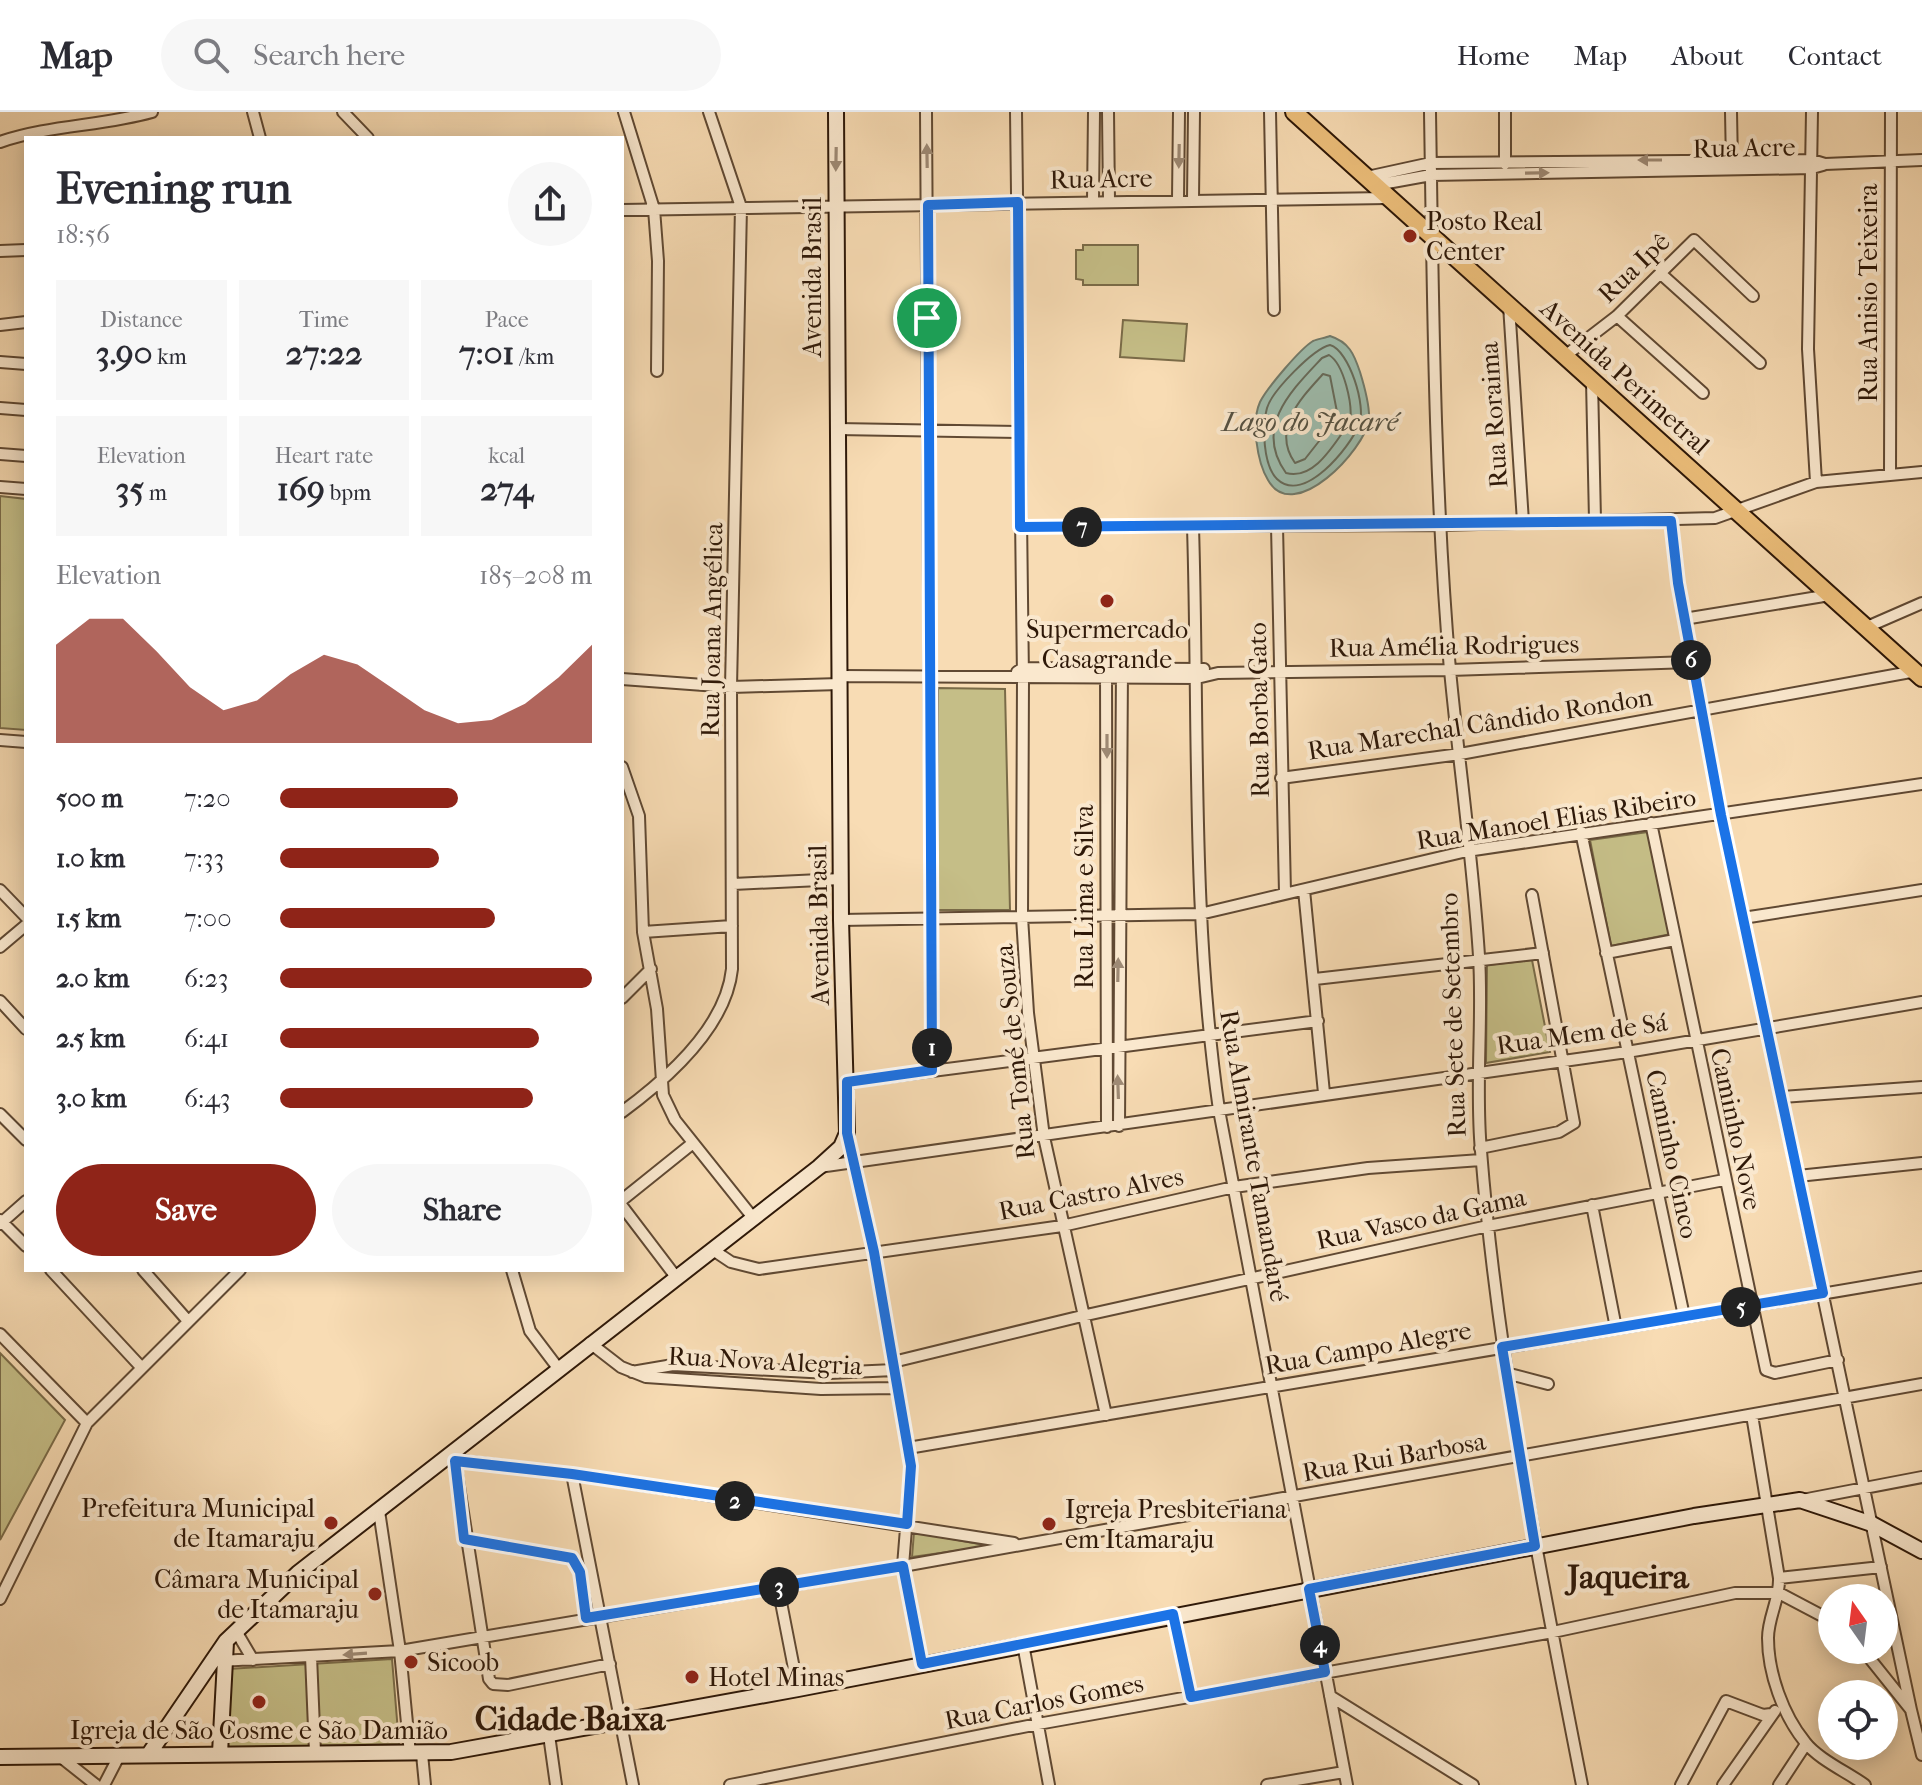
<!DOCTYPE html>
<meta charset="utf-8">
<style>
body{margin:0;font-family:"IM FELL French Canon",serif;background:#f7f7f7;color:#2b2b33;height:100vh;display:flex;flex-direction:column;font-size:30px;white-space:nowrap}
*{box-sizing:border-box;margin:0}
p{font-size:26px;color:#7c7c81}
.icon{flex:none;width:44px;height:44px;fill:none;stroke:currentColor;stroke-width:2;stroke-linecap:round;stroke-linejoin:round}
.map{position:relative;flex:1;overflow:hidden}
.drawer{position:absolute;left:24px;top:24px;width:600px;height:1136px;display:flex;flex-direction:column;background:#fff;border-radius:0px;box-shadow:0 4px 20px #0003}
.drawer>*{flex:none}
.needle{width:52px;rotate:346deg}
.fabs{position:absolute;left:1818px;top:1472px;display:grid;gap:16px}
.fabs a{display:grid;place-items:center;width:80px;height:80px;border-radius:50%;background:#fff;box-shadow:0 4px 20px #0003;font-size:40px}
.pin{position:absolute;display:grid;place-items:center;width:68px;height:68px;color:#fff;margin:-34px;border:4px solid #fff;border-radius:50%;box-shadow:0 2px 8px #0007}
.km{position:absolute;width:40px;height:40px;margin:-20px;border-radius:50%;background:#222;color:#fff;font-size:22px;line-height:40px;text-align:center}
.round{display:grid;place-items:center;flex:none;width:84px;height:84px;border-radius:42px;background:#f7f7f7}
.head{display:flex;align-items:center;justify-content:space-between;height:136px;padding:0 32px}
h1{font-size:44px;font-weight:700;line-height:60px}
.stats{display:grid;grid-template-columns:repeat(3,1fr);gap:12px;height:136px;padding:8px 32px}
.stats div{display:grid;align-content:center;border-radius:0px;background:#f7f7f7;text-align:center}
.stats b{font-size:34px;font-weight:700}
.stats small{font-size:22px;font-weight:400}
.stats p{font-size:22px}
.chart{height:224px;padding:16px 32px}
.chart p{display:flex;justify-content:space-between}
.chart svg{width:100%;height:144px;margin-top:8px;fill:#8f2418;opacity:.7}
.button{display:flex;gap:16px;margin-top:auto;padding:16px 32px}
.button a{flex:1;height:92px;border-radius:48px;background:#8f2418;color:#fff;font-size:32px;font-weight:700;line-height:92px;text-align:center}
.button a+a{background:#f7f7f7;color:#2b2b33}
ul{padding:0 32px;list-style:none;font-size:26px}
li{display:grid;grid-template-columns:128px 96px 1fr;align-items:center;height:60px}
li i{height:20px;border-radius:10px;background:#8f2418}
header{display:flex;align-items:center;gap:48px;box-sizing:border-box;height:112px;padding:0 40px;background:#fff;border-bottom:2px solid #e1e1e2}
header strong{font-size:38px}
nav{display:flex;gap:44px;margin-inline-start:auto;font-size:28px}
.search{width:560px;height:72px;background:#f7f7f7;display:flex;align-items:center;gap:20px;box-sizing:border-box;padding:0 28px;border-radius:44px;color:#7c7c81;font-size:30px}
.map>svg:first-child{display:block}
.green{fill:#c5be87;stroke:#7a6b48;stroke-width:2}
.water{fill:#9dbcad;stroke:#717a6b;stroke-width:2}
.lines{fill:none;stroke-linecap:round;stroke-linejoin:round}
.shore{stroke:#666a5a;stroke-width:2}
.street-casing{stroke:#604933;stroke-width:14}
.secondary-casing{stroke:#2e1808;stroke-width:18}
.primary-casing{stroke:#2e1808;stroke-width:20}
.street{stroke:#fae8ce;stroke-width:10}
.secondary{stroke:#fae8ce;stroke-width:14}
.primary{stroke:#ecbe7a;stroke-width:16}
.oneway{fill:#9e8a75}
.route-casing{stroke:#fff;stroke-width:16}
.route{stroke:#1a73e8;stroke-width:10}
.poi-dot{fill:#8f2418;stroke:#fae8ce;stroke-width:3}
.labels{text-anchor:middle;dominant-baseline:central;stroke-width:8;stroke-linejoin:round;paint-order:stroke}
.street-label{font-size:26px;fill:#2e1808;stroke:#fae8ce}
.poi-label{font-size:26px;fill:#2e1808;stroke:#fae8ce;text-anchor:start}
.water-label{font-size:28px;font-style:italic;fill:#555142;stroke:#fae8ce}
.district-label{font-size:34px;font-weight:bold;fill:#2e1808;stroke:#fae8ce}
</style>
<header>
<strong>Map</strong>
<div class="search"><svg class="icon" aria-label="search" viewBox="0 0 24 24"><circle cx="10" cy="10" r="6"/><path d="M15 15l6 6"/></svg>Search here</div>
<nav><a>Home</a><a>Map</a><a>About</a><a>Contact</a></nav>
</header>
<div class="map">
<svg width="1922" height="1673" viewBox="0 0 1922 1673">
<rect width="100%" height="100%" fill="#f8dcb4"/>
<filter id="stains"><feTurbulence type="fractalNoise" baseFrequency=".0025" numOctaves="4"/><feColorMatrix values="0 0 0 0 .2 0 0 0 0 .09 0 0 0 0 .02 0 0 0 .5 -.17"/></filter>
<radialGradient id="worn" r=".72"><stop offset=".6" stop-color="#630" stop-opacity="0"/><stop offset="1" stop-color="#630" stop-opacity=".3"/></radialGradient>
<path class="green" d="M1083 133H1138V173H1083V168L1076 167V138H1083Z
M1123 208 1187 212 1184 249 1120 245Z
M0 384 26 387V618L0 616Z
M938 576 1005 577 1010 798H938Z
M1648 720 1671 822 1611 834 1590 728Z
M1532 848 1550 940 1486 951 1487 853Z
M0 1241 65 1308 0 1428Z
M914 1420 990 1434 912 1445Z
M392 1547 399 1632 225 1636 228 1557Z"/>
<path class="water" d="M1330 224C1349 230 1354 242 1360 260 1364 273 1370 294 1369 308 1365 337 1294 414 1268 368 1257 350 1251 310 1260 290 1267 276 1300 237 1313 229 1317 227 1325 226 1330 224Z"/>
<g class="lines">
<path class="shore" d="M1330 233C1349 238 1367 295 1359 313 1350 335 1304 393 1277 367 1263 353 1262 315 1267 296 1272 279 1313 237 1330 233Z
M1329 243C1344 252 1353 293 1350 310 1335 330 1315 369 1286 361 1253 315 1292 278 1322 246Z
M1323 262 1330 264 1338 305 1305 347 1295 351C1271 317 1301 286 1323 262Z"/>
<g class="street-casing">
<path id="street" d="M253 0 260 26
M343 0 368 26
M624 0 654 97 658 149 657 259
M926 0 932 958
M1016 0 1023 566 1022 805 1028 901 1044 1025 1106 1303
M1108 0 1109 88
M1270 0 1274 198
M1430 0C1433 186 1434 373 1450 558 1459 653 1473 749 1479 844 1483 909 1475 974 1481 1039 1498 1253 1541 1463 1582 1673
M1731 0 1732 52
M1812 0 1808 237 1816 370
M0 30C50 13 102 14 152 0
M1505 52V0
M1367 65 1431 51 1812 48 1825 52 1922 48
M1376 73 1431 63 1812 56 1823 53
M1178 87 1179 0
M1193 87 1194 0
M1093 88 1094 0
M622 98 1388 86
M0 139 26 138
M1660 161 1760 251
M1509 193 1523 410
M1617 204 1703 281
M0 213 26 210
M1565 244 1617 204 1694 128 1753 184
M0 250 26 252
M1592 269 1595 408
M0 296 26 298
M837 317 1019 320
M0 342 26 344
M1890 362 1891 0
M0 375 26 377
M1671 409 1678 471 1721 703 1911 1598
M1277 414 1285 781
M1020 415 1441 413 1715 406 1816 370 1922 360
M1193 415C1199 610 1191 804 1219 998L1347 1673
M1684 507 1830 483
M1867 515 1922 491
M1106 556 1107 1015
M1017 560 1023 556 1204 557
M840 564 1197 566 1218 561 1450 558 1691 550
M622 567 731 575 840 572
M0 628 26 630
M622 655 639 704 643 820 657 897 663 983 675 1008 754 1107
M1281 666 1460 642 1916 559
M1651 711 1766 1258 1775 1261 1838 1248
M1581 720 1684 1204
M733 772 841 767
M0 778 26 805
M1304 778 1324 981
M1743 806 1922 778
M841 808 1200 802 1467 739 1922 672
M643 820 732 814
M0 835 26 813
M1606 841 1675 828
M1315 867 1543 841
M622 886 651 857
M0 889 26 917
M847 970 1318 909
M1782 985 1922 975
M622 1000C667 967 726 915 732 857L731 575 741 95 709 0
M0 1002 26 1028
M1119 1014 1122 556
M847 1021 874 1140 911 1354 903 1454 922 1552
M1480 1036 1559 1020 1574 1011 1532 783
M819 1055 1627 940 1922 890
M1798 1064 1922 1051
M622 1088 693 1031
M1592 1093 1616 1216
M622 1094 676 1165
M0 1108 26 1134
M0 1112 26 1089
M713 1138 731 1150 759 1157 1062 1114 1234 1075 1368 1056 1481 1048
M51 1158 141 1255
M143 1158 188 1209
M512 1158 530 1219 558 1256
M0 1222 87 1311
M590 1231 621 1255 646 1265 821 1277 898 1276
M893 1250 1082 1204 1488 1114 1724 1068
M632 1260 673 1253 829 1261 894 1258
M1506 1261 1548 1272
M1752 1303 1779 1466C1780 1487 1768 1505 1768 1526 1768 1561 1783 1603 1805 1630 1818 1647 1847 1660 1865 1673
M908 1336 1922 1165
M445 1347 572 1362 1014 1431
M455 1349 489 1567 493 1572 508 1573 610 1552
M572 1362 633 1673
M1802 1388 1922 1365
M379 1399 400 1539 410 1642
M464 1427 572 1446 580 1460 586 1506
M1779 1466 1881 1455
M778 1475 798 1577
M0 1487 87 1311 240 1158
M1173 1502 1191 1585
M236 1519 253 1548
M1023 1532 1049 1673
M1863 1538 1911 1598 1922 1643
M311 1544 315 1640
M220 1549 400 1539 903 1454 1922 1272
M1330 1584 1473 1673
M549 1623 556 1673
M422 1642 425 1673
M62 1646 96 1673
M104 1673 119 1644
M730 1673 1038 1612 1553 1520 1735 1481H1779L1832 1509
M1267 1673 1344 1660
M1681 1673 1726 1589 1763 1603 1771 1602
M1723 1673 1775 1599
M1779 1673 1806 1632"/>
</g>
<g class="secondary-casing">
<path id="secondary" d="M220 1641 226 1530
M149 1642 226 1529 298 1461 819 1055 841 1035 847 1021 841 808 836 0
M0 1645 451 1640 798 1577 1694 1404 1800 1388 1872 1412 1922 1439"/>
</g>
<g class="primary-casing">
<path id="primary" d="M1294 0 1922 566"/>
</g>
<use href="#street" class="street"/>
<use href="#secondary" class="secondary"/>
<use href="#primary" class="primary"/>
</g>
<defs><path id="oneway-solid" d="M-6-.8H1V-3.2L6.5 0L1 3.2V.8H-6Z" transform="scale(2)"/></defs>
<g class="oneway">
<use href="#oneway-solid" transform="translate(927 44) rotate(-91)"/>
<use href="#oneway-solid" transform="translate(1179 44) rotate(91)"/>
<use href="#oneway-solid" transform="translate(836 47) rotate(91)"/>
<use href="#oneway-solid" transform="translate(1650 48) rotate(180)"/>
<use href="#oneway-solid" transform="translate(1537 61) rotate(-1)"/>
<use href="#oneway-solid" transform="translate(1107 634) rotate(90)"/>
<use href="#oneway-solid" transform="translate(1118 858) rotate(-89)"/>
<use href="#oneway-solid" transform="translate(1118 975) rotate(-92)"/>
<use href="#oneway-solid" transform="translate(355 1542) rotate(176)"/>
</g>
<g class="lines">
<g class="route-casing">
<path id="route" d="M1018 90 1020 415 1671 409 1678 471 1721 703 1823 1181 1502 1235 1535 1434 1309 1477 1325 1560 1191 1585 1173 1502 922 1552 903 1454 586 1506 580 1460 572 1446 464 1427 455 1349 572 1362 907 1412 911 1354 874 1140 847 1021V970L932 958 928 93Z"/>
</g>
<use href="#route" class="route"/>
</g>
<g class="poi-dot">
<circle cx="1410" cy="124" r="8"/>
<circle cx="1107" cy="489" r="8"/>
<circle cx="331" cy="1411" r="8"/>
<circle cx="1049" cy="1412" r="8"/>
<circle cx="375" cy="1482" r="8"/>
<circle cx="411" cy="1550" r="8"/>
<circle cx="692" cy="1565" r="8"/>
<circle cx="259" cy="1590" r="8"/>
</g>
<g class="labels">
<g class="street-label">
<text transform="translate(1744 36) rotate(-1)">Rua Acre</text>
<text transform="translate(1101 67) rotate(-1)">Rua Acre</text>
<text transform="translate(1634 156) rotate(-44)">Rua Ipê</text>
<text transform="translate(812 165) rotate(-90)">Avenida Brasil</text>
<text transform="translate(1868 181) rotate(-90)">Rua Anisio Teixeira</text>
<text transform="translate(1625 265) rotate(42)">Avenida Perimetral</text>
<text transform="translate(1494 303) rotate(-94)">Rua Roraima</text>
<text transform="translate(712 518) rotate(-89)">Rua Joana Angélica</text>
<text transform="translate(1454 534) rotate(-1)">Rua Amélia Rodrigues</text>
<text transform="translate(1259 598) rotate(-91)">Rua Borba Gato</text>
<text transform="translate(1480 612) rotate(-9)">Rua Marechal Cândido Rondon</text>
<text transform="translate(1556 707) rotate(-9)">Rua Manoel Elias Ribeiro</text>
<text transform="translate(1084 785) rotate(-90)">Rua Lima e Silva</text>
<text transform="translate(819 813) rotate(-91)">Avenida Brasil</text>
<text transform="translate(1453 903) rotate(-92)">Rua Sete de Setembro</text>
<text transform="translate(1582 922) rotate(-8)">Rua Mem de Sá</text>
<text transform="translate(1015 940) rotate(-96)">Rua Tomé de Souza</text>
<text transform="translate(1736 1017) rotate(78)">Caminho Nove</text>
<text transform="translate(1672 1042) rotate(78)">Caminho Cinco</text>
<text transform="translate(1254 1044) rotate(80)">Rua Almirante Tamandaré</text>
<text transform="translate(1091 1082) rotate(-11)">Rua Castro Alves</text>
<text transform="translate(1421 1107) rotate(-12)">Rua Vasco da Gama</text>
<text transform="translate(1368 1236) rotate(-10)">Rua Campo Alegre</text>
<text transform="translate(765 1249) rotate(3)">Rua Nova Alegria</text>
<text transform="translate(1394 1345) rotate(-10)">Rua Rui Barbosa</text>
<text transform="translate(1044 1590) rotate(-11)">Rua Carlos Gomes</text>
</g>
<g class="poi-label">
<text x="1426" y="109">Posto Real<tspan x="1426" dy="30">Center</tspan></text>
<text x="1107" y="517" text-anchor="middle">Supermercado<tspan x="1107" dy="30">Casagrande</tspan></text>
<text x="315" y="1396" text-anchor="end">Prefeitura Municipal<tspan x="315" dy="30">de Itamaraju</tspan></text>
<text x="1065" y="1397">Igreja Presbiteriana<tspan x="1065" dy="30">em Itamaraju</tspan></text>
<text x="359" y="1467" text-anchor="end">Câmara Municipal<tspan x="359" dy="30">de Itamaraju</tspan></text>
<text x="427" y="1550">Sicoob</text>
<text x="708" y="1565">Hotel Minas</text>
<text x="259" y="1618" text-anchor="middle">Igreja de São Cosme e São Damião</text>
</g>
<g class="water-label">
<text x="1310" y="309">Lago do Jacaré</text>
</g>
<g class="district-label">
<text x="1628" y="1465">Jaqueira</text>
<text x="570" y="1607">Cidade Baixa</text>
</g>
</g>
<rect width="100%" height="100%" filter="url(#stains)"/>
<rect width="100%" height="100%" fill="url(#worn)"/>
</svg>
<div class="fabs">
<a><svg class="needle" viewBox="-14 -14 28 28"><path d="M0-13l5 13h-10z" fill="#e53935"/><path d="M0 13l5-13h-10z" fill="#7c7c81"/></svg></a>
<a><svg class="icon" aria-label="locate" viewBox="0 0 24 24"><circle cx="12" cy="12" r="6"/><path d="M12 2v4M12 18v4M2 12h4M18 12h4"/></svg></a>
</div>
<div class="pin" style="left:927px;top:206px;background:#1e9e55"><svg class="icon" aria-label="arrive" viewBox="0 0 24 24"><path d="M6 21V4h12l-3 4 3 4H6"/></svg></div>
<b class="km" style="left:932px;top:936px">1</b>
<b class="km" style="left:735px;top:1389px">2</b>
<b class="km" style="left:779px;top:1475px">3</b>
<b class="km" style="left:1320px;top:1533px">4</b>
<b class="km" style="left:1741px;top:1195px">5</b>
<b class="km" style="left:1691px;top:548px">6</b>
<b class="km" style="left:1082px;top:415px">7</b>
<section class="drawer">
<div class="head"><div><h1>Evening run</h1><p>18:56</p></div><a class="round"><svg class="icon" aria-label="share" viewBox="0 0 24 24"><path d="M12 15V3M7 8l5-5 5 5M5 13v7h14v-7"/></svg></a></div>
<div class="stats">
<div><p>Distance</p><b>3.90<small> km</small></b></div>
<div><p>Time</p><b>27:22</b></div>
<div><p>Pace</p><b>7:01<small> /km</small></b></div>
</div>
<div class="stats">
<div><p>Elevation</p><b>35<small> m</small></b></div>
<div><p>Heart rate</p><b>169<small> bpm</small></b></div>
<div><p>kcal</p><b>274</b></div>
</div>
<div class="chart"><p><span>Elevation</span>185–208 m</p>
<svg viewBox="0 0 160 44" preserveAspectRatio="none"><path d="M0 44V14L10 6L20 6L30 16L40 27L50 34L60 31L70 23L80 17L90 20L100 27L110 34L120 38L130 37L140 32L150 24L160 14V44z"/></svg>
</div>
<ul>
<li><b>500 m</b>7:20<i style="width:57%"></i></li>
<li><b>1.0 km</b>7:33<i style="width:51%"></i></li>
<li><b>1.5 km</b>7:00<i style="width:69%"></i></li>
<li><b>2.0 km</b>6:23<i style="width:100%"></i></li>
<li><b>2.5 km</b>6:41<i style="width:83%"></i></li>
<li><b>3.0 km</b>6:43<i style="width:81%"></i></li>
</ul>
<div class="button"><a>Save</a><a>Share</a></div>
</section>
</div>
